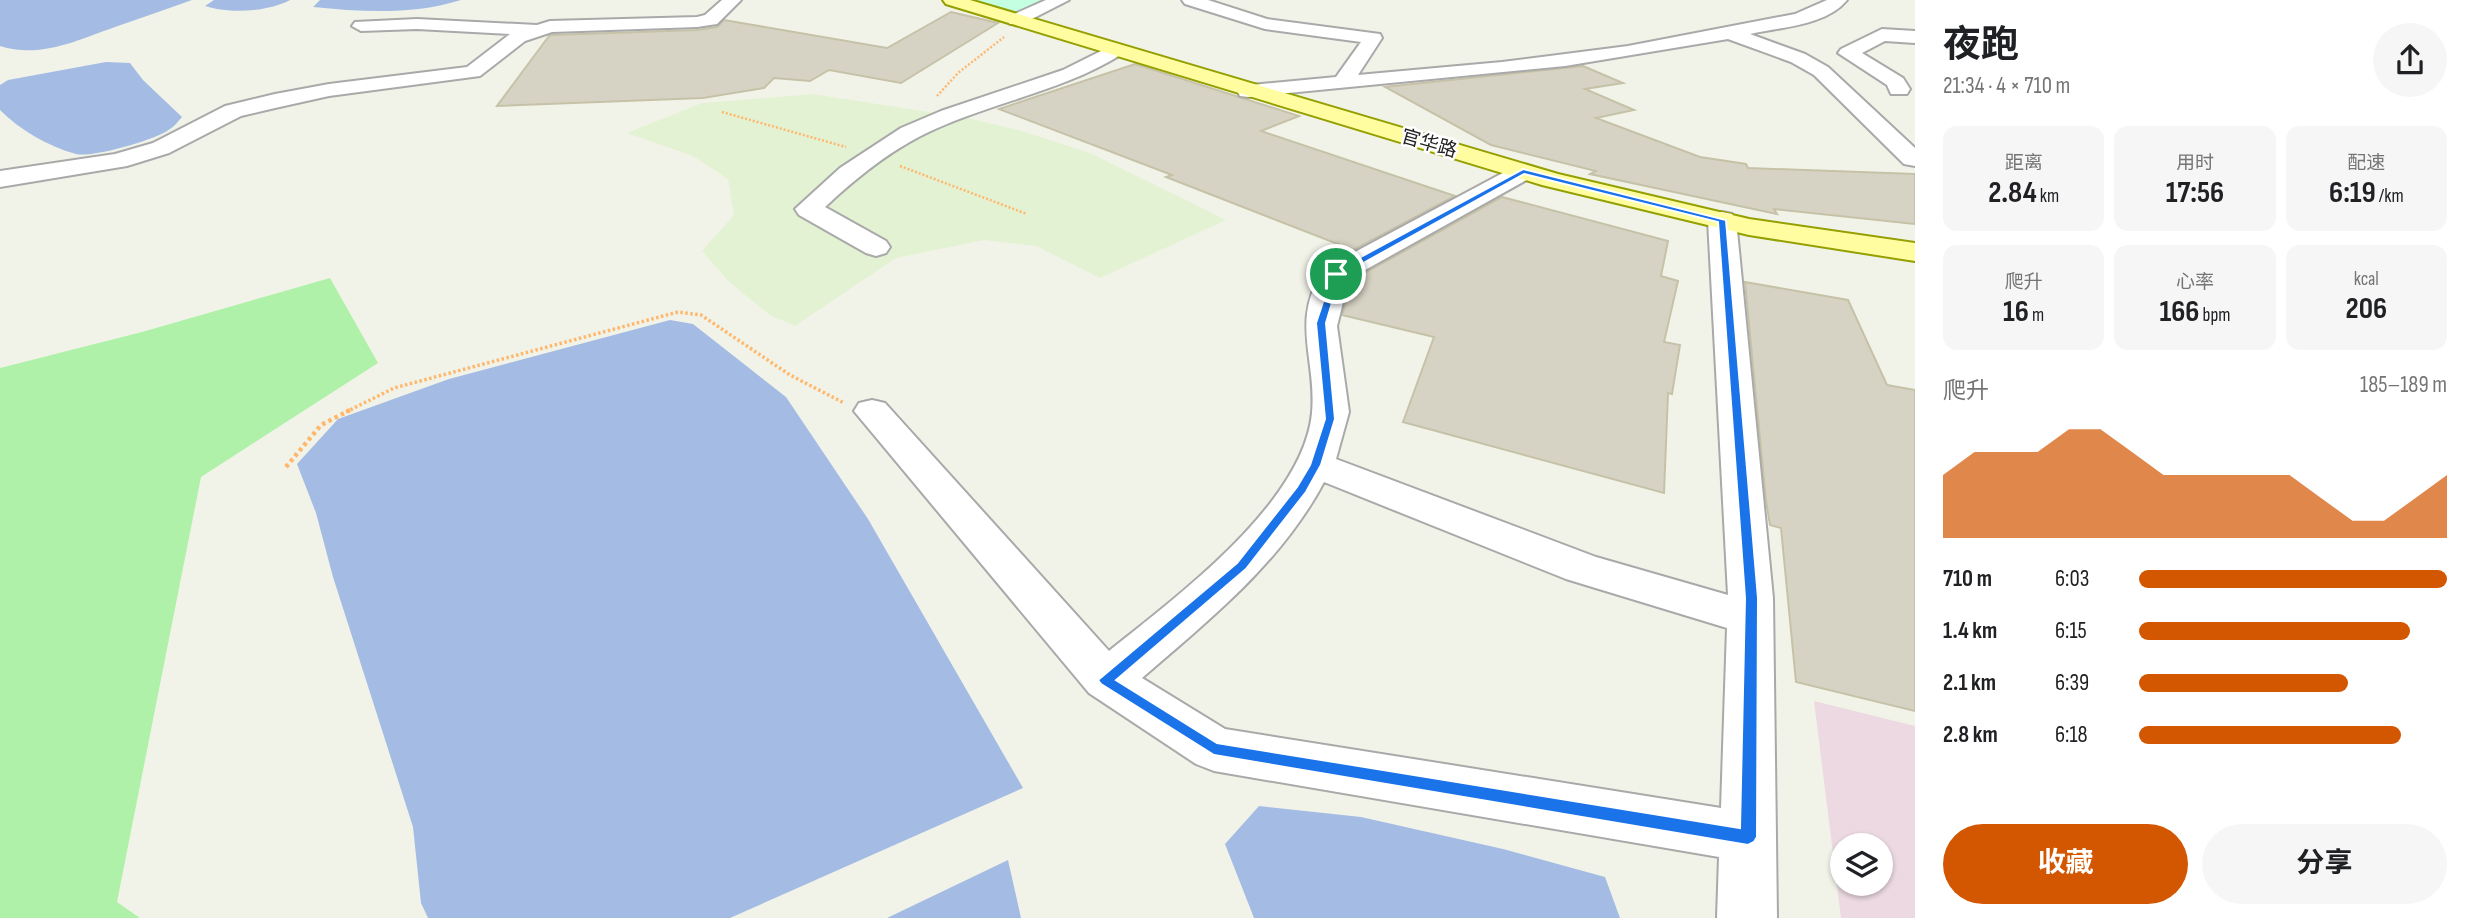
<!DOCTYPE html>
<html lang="zh">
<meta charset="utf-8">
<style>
body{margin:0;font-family:"Sofia Sans Condensed","Noto Sans SC",sans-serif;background:#f6f6f6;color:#202124;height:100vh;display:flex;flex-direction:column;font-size:26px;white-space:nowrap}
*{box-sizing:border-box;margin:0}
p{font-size:23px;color:#757577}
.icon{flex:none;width:38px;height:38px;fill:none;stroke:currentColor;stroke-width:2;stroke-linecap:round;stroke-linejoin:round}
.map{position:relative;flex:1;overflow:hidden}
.drawer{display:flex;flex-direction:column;background:#fff;width:560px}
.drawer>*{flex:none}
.fabs{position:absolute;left:1830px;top:833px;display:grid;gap:14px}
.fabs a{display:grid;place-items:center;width:63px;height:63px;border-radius:50%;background:#fff;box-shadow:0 2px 5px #0004;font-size:35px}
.pin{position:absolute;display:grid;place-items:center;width:60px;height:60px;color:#fff;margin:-30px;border:4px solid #fff;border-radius:50%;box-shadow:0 2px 7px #0007}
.round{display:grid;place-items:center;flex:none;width:74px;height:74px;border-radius:37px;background:#f6f6f6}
.headline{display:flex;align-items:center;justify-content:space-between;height:119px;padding:0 28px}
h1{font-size:38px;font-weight:700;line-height:52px}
.stats{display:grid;grid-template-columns:repeat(3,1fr);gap:10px;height:119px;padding:7px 28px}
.stats div{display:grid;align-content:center;border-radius:14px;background:#f6f6f6;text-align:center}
.stats b{font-size:30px;font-weight:700}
.stats small{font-size:19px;font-weight:400}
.stats p{font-size:19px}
.chart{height:196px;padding:14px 28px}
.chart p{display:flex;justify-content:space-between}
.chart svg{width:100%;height:126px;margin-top:7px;fill:#d35600;opacity:.7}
.primary-button{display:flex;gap:14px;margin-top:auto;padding:14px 28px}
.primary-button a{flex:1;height:80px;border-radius:42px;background:#d35600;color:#fff;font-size:28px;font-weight:700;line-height:80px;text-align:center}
.primary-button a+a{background:#f6f6f6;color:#202124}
ul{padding:0 28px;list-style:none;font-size:23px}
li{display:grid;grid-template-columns:112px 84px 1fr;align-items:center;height:52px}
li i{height:18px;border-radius:9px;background:#d35600}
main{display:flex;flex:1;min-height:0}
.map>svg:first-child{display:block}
.industrial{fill:#ecd9e1;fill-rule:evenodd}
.farmland{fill:#e3f2d2}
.grass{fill:#b0f1aa}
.park{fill:#c3ffe0}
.water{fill:#a4bce4}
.building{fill:#d6d3c4;stroke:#c6c2a8;stroke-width:2}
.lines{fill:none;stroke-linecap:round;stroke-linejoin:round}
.minor-casing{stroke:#a9a9a9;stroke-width:4}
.major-casing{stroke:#949f00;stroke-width:4}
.path-far2{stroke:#ffb76c;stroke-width:2.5;stroke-dasharray:2 2;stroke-linecap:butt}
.path-far1{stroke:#ffb76c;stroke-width:3.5;stroke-dasharray:2.5 2.5;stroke-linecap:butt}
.path{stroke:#ffb76c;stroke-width:4.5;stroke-dasharray:3.5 3.5;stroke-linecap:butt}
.minor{fill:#fff;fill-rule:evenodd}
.major{fill:#fffda0;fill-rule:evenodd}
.route{fill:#1a73e8;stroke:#fff;stroke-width:2;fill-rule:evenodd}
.labels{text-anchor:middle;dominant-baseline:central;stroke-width:5;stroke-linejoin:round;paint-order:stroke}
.far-street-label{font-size:19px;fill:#222;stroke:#fff}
</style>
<main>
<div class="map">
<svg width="1915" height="918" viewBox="0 0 1915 918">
<rect width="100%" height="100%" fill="#f2f3e8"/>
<path class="industrial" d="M1814 701 1915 726V918H1841ZM1843 845H1881V884H1843Z"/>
<path class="farmland" d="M813 94 967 118 1022 131 1090 153 1226 220 1100 278 1036 246 984 240 896 258 795 326 770 315 729 282 702 251 734 215 728 179 693 156 627 133 702 103Z"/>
<path class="grass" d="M330 278 378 363 201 477 117 902 140 918H0V368L142 332Z"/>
<path class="park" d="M972 0H1043L1014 13Z"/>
<path class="water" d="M0 0H192C167 9 141 18 115 27 78 40 40 59 0 46Z
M214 0H290C268 12 229 14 205 6Z
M320 0H461C413 15 363 12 313 7Z
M106 62 130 63 143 80 182 117C178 121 175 126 170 129 156 140 92 158 76 154 47 146 20 130 0 110V85L8 80Z
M670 320 693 324 786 397 868 519 1023 788 730 918H428L421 903 413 827 333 577 316 513 297 464 338 419 449 379Z
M1259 806 1361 817 1503 849 1605 877 1620 918H1254L1225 844Z
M1008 860 1021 918H887Z"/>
<path class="building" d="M951 12 998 23 901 83 829 70 810 81 774 78 764 88 703 98 497 106 549 36 552 35 697 30 717 27 724 20 887 48Z
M1135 64 1299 116 1261 131 1455 196 1353 250 1166 177 1172 175 999 109Z
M1583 66 1623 83 1585 89 1634 110 1596 118 1700 157 1746 164 1748 168 1915 174V224L1774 209 1777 214 1590 174 1596 171 1491 145 1385 87Z
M1502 197 1668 241 1661 276 1678 281 1664 342 1680 345 1672 394 1668 393 1664 493 1403 422 1434 337 1342 315 1354 279Z
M1745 282 1848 300 1887 385 1915 390V711L1796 682 1781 528 1770 525 1766 501Z"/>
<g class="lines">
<g class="minor-casing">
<path id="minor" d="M722 0H741L717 24 697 27 552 32 525 41 480 76 329 96 275 108 241 116 169 153 127 166 0 187V171L115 154 153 143 225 106 275 94 329 84 467 67 510 34 417 29 361 31 352 26 355 22 417 19 537 25 550 21 697 17 705 15Z
M1046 0H1069L1022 24H1010L1007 20 1010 16Z
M1182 0H1208L1267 19 1380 34 1382 38 1358 75 1502 62 1628 46 1795 14 1827 0H1847C1826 26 1780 27 1750 34L1805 54 1828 67 1915 148V166L1904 164 1814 75 1791 62 1728 39 1565 66 1248 97 1240 96 1237 91 1240 86 1336 77 1361 42 1265 29 1185 4Z
M1882 29 1915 31V43L1885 41 1862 53 1903 78 1910 89 1907 94H1891L1887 85 1838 53 1841 49Z
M1115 44 1125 50 1122 54C1063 91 996 101 933 130 893 148 857 177 825 207L886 241 890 247 886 253 876 256 866 253 799 215 795 209 840 168 901 128 941 111 1063 70Z
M1523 164 1532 167 1536 172 1532 177 1349 279 1337 326 1349 412 1336 459 1596 557 1728 595 1708 220 1712 214 1722 212 1732 214 1736 220 1773 598 1777 918H1717L1719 857 1214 771 1196 764 1089 693 854 411 859 403 872 400 885 403 1109 651C1176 597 1303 504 1312 413 1317 359 1289 320 1325 268L1514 167ZM1324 482 1566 579 1727 628 1721 808 1225 729 1142 678C1209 620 1281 563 1324 482Z"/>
</g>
<g class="major-casing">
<path id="major" d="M943 0H970L1558 174 1749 219 1915 243V261L1749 235 1542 185 946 4Z"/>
</g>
<path class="path-far2" d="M937 96 958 73 1004 37
M722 112 846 147
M900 166 1027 214"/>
<path class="path-far1" d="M346 412 394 388 678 312 701 315 790 375 844 403"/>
<path class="path" d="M286 467 321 425 350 410"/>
<use href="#minor" class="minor"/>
<use href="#major" class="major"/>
</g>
<path class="route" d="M1523 169 1726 220 1758 598 1757 837 1754 842 1748 845 1214 755 1101 684 1098 680 1237 563 1297 487 1310 465 1325 419 1316 323 1333 272ZM1524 174 1718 222 1745 598 1740 828 1217 743 1116 680 1246 569 1306 492 1321 465 1335 419 1326 323 1340 276Z"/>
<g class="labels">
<g class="far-street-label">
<text transform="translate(1429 144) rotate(16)">官华路</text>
</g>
</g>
</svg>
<div class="fabs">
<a><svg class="icon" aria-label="layers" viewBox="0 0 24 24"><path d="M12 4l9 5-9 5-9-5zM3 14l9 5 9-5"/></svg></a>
</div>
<div class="pin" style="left:1336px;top:274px;background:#1e9e55"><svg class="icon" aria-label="arrive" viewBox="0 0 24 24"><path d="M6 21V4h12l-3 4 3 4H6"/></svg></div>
</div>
<section class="drawer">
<div class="headline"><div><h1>夜跑</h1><p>21:34 · 4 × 710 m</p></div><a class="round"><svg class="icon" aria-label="share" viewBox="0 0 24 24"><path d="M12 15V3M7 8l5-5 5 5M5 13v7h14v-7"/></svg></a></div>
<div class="stats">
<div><p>距离</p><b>2.84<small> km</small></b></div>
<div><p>用时</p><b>17:56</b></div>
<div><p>配速</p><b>6:19<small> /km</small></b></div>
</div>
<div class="stats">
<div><p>爬升</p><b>16<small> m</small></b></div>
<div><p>心率</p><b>166<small> bpm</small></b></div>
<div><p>kcal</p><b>206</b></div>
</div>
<div class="chart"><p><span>爬升</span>185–189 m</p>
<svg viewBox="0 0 160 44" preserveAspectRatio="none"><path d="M0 44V22L10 14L20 14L30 14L40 6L50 6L60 14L70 22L80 22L90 22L100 22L110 22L120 30L130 38L140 38L150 30L160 22V44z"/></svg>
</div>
<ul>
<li><b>710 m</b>6:03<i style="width:100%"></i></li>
<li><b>1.4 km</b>6:15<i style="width:88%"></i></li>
<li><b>2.1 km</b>6:39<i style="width:68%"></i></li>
<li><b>2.8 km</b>6:18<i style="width:85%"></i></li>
</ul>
<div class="primary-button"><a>收藏</a><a>分享</a></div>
</section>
</main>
